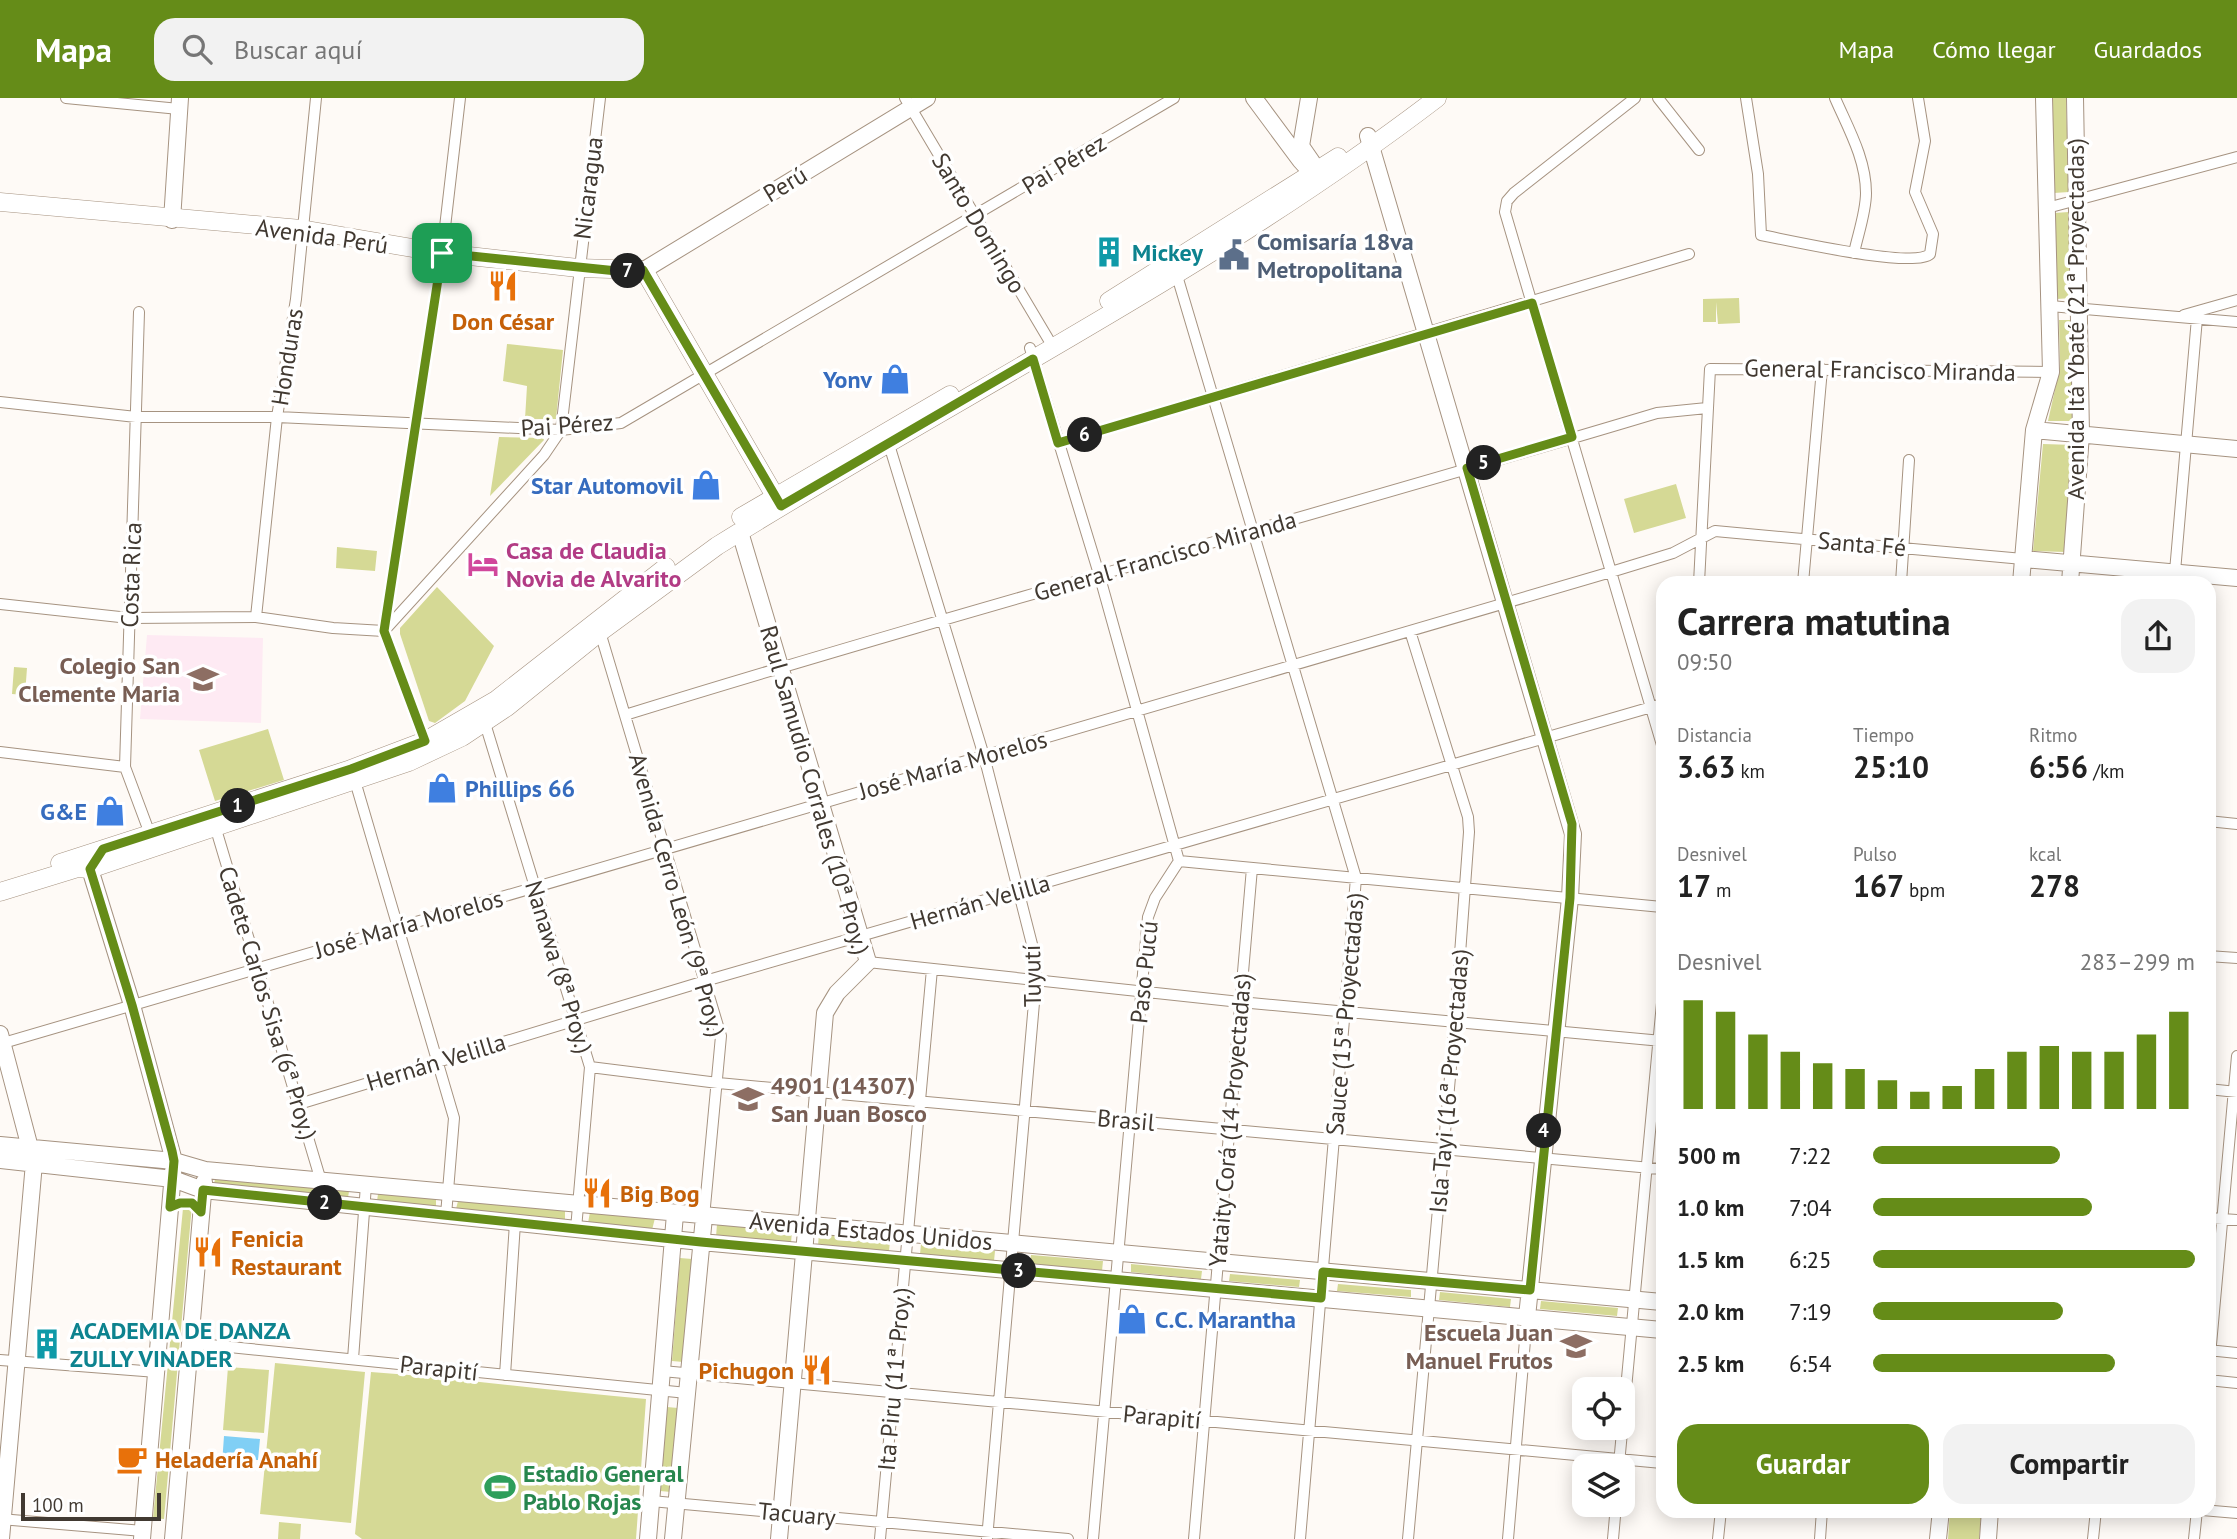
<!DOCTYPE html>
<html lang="es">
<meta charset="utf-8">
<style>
body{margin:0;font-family:"PT Sans",sans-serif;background:#f2f2f2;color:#222;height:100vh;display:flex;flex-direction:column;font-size:26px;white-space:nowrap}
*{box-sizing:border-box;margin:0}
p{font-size:23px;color:#767676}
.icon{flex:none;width:38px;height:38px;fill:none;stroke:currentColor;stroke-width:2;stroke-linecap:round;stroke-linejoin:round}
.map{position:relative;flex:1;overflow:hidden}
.side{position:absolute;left:1656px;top:478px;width:560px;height:942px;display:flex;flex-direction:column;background:#fff;border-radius:21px;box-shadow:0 4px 18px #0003}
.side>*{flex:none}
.controls{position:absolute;left:1572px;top:1279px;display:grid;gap:14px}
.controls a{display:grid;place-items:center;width:63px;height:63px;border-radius:14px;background:#fff;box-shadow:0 4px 18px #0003;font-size:35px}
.scale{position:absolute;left:21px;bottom:18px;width:140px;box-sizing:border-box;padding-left:7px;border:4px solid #413931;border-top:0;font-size:19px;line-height:24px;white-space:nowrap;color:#413931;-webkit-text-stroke:5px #fff;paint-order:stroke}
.pin{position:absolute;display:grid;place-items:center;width:60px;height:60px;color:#fff;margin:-30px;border-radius:14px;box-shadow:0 4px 10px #0006}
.km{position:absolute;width:35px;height:35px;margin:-18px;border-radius:50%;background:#222;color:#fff;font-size:19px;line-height:35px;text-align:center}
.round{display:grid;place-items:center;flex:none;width:74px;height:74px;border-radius:21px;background:#f2f2f2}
.overview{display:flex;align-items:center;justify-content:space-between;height:119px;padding:0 21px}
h1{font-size:38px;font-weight:600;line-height:52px}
.figures{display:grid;grid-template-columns:repeat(3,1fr);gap:10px;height:119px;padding:7px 21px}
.figures div{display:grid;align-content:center}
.figures b{font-size:30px;font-weight:600}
.figures small{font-size:19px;font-weight:400}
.figures p{font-size:19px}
.chart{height:196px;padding:14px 21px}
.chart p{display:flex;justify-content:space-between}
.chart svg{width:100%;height:126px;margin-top:7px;stroke:#658c18;stroke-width:6}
.primary-button{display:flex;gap:14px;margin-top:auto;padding:14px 21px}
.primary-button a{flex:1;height:80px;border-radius:21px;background:#658c18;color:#fff;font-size:28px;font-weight:600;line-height:80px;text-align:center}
.primary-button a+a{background:#f2f2f2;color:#222}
ul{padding:0 21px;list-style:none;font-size:23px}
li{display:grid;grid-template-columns:112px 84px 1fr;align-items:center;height:52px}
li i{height:18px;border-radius:9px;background:#658c18}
header{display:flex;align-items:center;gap:42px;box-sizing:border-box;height:98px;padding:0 35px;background:#658c18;color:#fff}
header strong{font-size:33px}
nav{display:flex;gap:38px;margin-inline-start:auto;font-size:24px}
.search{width:490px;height:63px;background:#f2f2f2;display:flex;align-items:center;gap:18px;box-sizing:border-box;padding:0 24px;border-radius:21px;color:#767676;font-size:26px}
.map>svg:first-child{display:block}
.education{fill:#feeaf3}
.green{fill:#d5d995}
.water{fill:#80cff5}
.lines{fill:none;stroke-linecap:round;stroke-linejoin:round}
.street-casing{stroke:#a69381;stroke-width:12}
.secondary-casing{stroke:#a69381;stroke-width:18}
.primary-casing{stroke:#a69381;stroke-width:19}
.street{stroke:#fff;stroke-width:10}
.secondary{stroke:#fff;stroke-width:16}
.primary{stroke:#fff;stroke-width:18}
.route-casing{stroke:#fff;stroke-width:14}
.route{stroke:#658c18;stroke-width:9}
.labels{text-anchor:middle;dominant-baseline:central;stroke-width:7;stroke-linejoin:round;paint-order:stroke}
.street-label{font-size:24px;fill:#413931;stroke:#fff}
.service-label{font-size:24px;font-weight:bold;fill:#4e5e75;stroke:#fff;text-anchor:start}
.culture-label{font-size:24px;font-weight:bold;fill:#0d838f;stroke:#fff;text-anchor:start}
.food-label{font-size:24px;font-weight:bold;fill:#c56008;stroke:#fff;text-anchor:start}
.shop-label{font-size:24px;font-weight:bold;fill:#366cbe;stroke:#fff;text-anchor:end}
.hotel-label{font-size:24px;font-weight:bold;fill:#b23c85;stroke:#fff;text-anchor:start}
.education-label{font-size:24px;font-weight:bold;fill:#785e54;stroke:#fff;text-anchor:end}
.leisure-label{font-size:24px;font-weight:bold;fill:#27864d;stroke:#fff;text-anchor:start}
</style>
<header>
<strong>Mapa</strong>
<div class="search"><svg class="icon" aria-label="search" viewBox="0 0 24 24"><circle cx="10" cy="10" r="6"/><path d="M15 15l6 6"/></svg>Buscar aquí</div>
<nav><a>Mapa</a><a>Cómo llegar</a><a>Guardados</a></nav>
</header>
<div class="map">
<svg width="2237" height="1441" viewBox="0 0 2237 1441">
<rect width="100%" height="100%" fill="#fefaf6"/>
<path class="education" d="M147 537 263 540 261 625 140 621Z"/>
<path class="green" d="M2052 0H2066L2069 94 2054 95Z
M2069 114 2071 200 2057 201 2054 115Z
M1739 200 1740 225 1718 226 1716 204V224H1703V201Z
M2059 222H2073L2072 323H2048L2060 269Z
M507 246 563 252 556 321H525L527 288 503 283Z
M499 339 543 340 544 342 490 398Z
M2043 346 2074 347 2065 454 2033 453Z
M1676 386 1686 420 1634 435 1624 401Z
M337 449 377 453 375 473 336 470Z
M437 489 494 548 465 603 435 625 429 623 400 536V530Z
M14 569 27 570 25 597 12 596Z
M268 631 284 682 215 703 199 652Z
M215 1081 349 1093 348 1100 214 1086Z
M378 1096 436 1101V1109L377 1103Z
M184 1100 192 1107 164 1421 153 1420Z
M458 1103 565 1112V1122L456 1111Z
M590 1114 655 1120 652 1132 588 1125Z
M717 1126 792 1133 791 1145 716 1139Z
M819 1135 890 1142 889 1154 818 1148Z
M921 1146 995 1153 994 1163 920 1156Z
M1031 1157 1103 1163 1102 1173 1030 1166Z
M680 1160 692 1161 683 1264 672 1263Z
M1131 1166 1202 1173 1201 1181 1131 1174Z
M1230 1176 1300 1182 1299 1189 1229 1183Z
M1338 1186 1411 1192V1199L1337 1193Z
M1440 1194 1511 1201 1510 1209 1439 1202Z
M1541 1203 1618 1210 1617 1218 1540 1211Z
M275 1265 365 1274 351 1425 260 1416Z
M228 1269 269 1272 264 1335 223 1332Z
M371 1274C463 1281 554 1293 646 1301L636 1441H362L355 1436Z
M667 1309 678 1310 671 1394 660 1393Z
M1950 1412H1982L1979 1441H1948Z
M279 1424 301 1426 300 1441H278Z"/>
<path class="water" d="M224 1338 260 1341 258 1362 234 1360 233 1367 222 1366Z"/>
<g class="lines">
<g class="street-casing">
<path id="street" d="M66 0 179 11
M905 0 1053 249
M1635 0 1514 95 1507 103 1505 114 1662 647
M1658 0 1699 52
M1746 0 1758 76 1761 137C1788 142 1914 171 1930 156L1933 136 1915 94 1925 43 1918 0
M1835 0C1848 30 1866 61 1866 95 1866 114 1858 136 1854 155
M2047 110 2237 59
M1175 171 1356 780 1300 1441
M2050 208 2237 224
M139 214 125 669 150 736
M2184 217 2237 202
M1030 250 1099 476 1179 763 1155 800 1148 819 1093 1441
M0 304 136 319H277L561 332 621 325 1174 0
M887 340 984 658 1035 858 1036 882 987 1441
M1058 345 1689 156
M1699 485 1710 271 2051 274
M1803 485 1822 271
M1901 485 1909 362
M2174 485 2197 220
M0 506 129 520 256 519 333 530 384 533
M256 519 277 319 296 201 316 0
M384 533 544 357 561 332 600 0
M600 534 721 938 704 1119
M625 617C968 511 1314 418 1657 315L1707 310
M484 622 590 969 576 1131
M426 646 384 533 442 155 460 0
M0 654 125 669
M355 683 454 1020 446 1117
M2208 723 2237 726
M215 728 321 1083
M1179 763 1662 809
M2208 858 2237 860
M868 864 1240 904 1662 943
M0 946 1611 474 1673 455 1715 433 2023 461
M590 969 718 985 1662 1071
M2208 991 2237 994
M299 1006 705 883 1662 606
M2208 1120 2237 1122
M190 1245 687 1295
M2208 1252 2237 1255
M353 1261 366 1087
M0 1262 157 1274
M662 1273 1662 1365
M505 1277 515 1125
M2208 1280 2237 958
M2208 1282 2237 1285
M1619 1366 1662 905
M651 1403 1068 1441
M2202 1412 2237 1415
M0 1421 143 1433
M880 1441 932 871
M1194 1441 1252 770
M1408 1441 1455 924 1469 734 1468 719 1410 533
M1508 1441 1527 1219
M1613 1441 1616 1407
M1718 1441 1721 1412
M1820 1441 1822 1412
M2093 1441 2096 1412
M2194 1441 2197 1412"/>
</g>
<g class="secondary-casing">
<path id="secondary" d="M1254 0 1300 62 1320 84
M1309 0 1301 48 1312 64
M1368 38 1573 736 1570 800 1527 1219
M172 122 180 0
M644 172 927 0
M2034 332 2237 351
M740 434 868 864 837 895 825 915 779 1441
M2023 461 2237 480
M2021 485 2034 332 2051 274 2044 0
M2070 485 2081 336 2075 0
M90 771 132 907 174 1063 142 1441
M0 936 34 1065 1 1441
M0 1047 174 1063 205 1072 1662 1204
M0 1062 173 1081 203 1092 701 1144 1662 1232
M173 1441 204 1084
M648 1441 675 1116
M673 1441 704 1119
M1938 1441 1941 1412
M1988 1441 1990 1412"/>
</g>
<g class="primary-casing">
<path id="primary" d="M0 104 301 131 442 155 578 170 644 172 779 405
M1109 203 1338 59
M741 419 950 297
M60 765 351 671 425 643 496 602 666 469
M0 794 78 770 90 771 409 664 462 639 507 609 600 534 717 448C957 298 1212 172 1437 0"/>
</g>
<use href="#street" class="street"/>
<use href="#secondary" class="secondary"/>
<use href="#primary" class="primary"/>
</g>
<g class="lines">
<g class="route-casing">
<path id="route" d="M442 155 617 173 643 172 781 408 1033 261 1058 345 1532 205 1572 339 1467 370 1572 726 1570 800 1530 1192 1323 1174 1321 1200 701 1144 203 1092 201 1114 192 1105H180L170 1109 174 1063 172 1053 132 907 90 771 103 751 351 671 425 643 384 533Z"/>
</g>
<use href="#route" class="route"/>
</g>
<defs>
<g id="building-bare" transform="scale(2.415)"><path d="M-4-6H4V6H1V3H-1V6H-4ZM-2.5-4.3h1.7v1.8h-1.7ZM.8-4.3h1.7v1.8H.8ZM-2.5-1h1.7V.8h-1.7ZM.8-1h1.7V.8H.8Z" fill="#0f9aa8" stroke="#fff" stroke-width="2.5" paint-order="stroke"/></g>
<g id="civic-bare" transform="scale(2.415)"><path d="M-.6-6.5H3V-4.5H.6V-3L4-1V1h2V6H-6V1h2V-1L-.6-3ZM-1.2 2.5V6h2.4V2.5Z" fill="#5c6f8a" stroke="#fff" stroke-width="2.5" paint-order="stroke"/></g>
<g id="restaurant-bare" transform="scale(2.415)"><path d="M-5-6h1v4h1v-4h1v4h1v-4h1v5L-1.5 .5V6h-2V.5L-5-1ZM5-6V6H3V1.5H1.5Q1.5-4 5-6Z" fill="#e8710a" stroke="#fff" stroke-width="2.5" paint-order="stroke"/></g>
<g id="shop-bare" transform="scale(2.415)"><path d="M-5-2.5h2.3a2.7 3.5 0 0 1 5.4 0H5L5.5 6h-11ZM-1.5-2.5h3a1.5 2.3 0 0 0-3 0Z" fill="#3f7fe0" stroke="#fff" stroke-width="2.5" paint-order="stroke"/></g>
<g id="hotel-bare" transform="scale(2.415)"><path d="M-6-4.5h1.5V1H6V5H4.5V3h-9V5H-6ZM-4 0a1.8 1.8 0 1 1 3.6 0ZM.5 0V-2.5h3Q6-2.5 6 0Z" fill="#d1479c" stroke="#fff" stroke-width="2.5" paint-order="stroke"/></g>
<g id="school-bare" transform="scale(2.415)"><path d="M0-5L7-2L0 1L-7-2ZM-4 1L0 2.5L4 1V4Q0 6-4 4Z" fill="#8d6e63" stroke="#fff" stroke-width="2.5" paint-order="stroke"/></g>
<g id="university-bare" transform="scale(2.415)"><path d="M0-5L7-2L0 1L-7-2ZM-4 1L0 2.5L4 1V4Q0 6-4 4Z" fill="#8d6e63" stroke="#fff" stroke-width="2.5" paint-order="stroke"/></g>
<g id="cafe-bare" transform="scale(2.415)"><path d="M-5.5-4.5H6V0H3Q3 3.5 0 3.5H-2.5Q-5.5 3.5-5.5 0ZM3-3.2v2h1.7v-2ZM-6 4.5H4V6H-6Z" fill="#e8710a" stroke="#fff" stroke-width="2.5" paint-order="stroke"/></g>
<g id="stadium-bare" transform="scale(2.415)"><path d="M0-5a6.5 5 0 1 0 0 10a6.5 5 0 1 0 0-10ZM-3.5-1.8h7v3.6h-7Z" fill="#2e9e5b" stroke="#fff" stroke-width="2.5" paint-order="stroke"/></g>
</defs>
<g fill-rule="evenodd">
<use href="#building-bare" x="1109" y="154"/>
<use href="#civic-bare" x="1234" y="157"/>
<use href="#restaurant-bare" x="503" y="188"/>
<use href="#shop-bare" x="895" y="281"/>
<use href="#shop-bare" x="706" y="387"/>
<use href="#hotel-bare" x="483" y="466"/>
<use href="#school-bare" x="203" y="581"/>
<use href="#shop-bare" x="442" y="690"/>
<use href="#shop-bare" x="110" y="713"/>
<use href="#school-bare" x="748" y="1001"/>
<use href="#restaurant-bare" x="597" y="1095"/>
<use href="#restaurant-bare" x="208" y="1154"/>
<use href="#shop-bare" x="1132" y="1221"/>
<use href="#building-bare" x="47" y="1246"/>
<use href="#university-bare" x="1576" y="1248"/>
<use href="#restaurant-bare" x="817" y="1272"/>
<use href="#cafe-bare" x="132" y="1361"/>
<use href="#stadium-bare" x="500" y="1389"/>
</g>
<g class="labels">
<g class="street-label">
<text transform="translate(1064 66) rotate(-31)">Pai Pérez</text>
<text transform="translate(785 86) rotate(-31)">Perú</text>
<text transform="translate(588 90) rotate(-83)">Nicaragua</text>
<text transform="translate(979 125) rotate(59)">Santo Domingo</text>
<text transform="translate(322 138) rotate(8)">Avenida Perú</text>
<text transform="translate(2075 221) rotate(-90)">Avenida Itá Ybaté (21ª Proyectadas)</text>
<text transform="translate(287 259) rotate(-81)">Honduras</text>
<text transform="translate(1880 272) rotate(1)">General Francisco Miranda</text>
<text transform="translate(567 327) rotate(-4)">Pai Pérez</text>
<text transform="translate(1862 446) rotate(5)">Santa Fé</text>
<text transform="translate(1165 458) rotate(-16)">General Francisco Miranda</text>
<text transform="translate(131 477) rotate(-88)">Costa Rica</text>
<text transform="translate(953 667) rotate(-16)">José María Morelos</text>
<text transform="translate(815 692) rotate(74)">Raul Samudio Corrales (10ª Proy.)</text>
<text transform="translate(677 797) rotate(74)">Avenida Cerro León (9ª Proy.)</text>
<text transform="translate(980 804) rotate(-16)">Hernán Velilla</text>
<text transform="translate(409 826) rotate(-16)">José María Morelos</text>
<text transform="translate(559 869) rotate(73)">Nanawa (8ª Proy.)</text>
<text transform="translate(1144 874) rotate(-84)">Paso Pucú</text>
<text transform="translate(1032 878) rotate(-91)">Tuyutí</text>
<text transform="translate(268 905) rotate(73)">Cadete Carlos Sisa (6ª Proy.)</text>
<text transform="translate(1345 916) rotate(-85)">Sauce (15ª Proyectadas)</text>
<text transform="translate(436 964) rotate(-17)">Hernán Velilla</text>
<text transform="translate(1449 983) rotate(-85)">Isla Tayi (16ª Proyectadas)</text>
<text transform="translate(1126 1022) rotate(5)">Brasil</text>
<text transform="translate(1230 1022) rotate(-85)">Yataity Corá (14 Proyectadas)</text>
<text transform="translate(871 1133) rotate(5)">Avenida Estados Unidos</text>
<text transform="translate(439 1270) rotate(6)">Parapití</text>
<text transform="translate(894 1281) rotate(-85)">Ita Piru (11ª Proy.)</text>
<text transform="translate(1162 1319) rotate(5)">Parapití</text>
<text transform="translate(797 1416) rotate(5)">Tacuary</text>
</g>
<g class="service-label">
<text x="1257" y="143">Comisaría 18va<tspan x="1257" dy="28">Metropolitana</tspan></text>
</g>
<g class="culture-label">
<text x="1132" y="154">Mickey</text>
<text x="70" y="1232">ACADEMIA DE DANZA<tspan x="70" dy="28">ZULLY VINADER</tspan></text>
</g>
<g class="food-label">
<text x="503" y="223" text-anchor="middle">Don César</text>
<text x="620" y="1095">Big Bog</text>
<text x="231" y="1140">Fenicia<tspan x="231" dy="28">Restaurant</tspan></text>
<text x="794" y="1272" text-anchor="end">Pichugon</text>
<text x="155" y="1361">Heladería Anahí</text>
</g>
<g class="shop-label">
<text x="872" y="281">Yonv</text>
<text x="683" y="387">Star Automovil</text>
<text x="465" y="690" text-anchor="start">Phillips 66</text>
<text x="87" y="713">G&amp;E</text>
<text x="1155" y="1221" text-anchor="start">C.C. Marantha</text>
</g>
<g class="hotel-label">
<text x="506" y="452">Casa de Claudia<tspan x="506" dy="28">Novia de Alvarito</tspan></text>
</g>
<g class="education-label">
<text x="180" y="567">Colegio San<tspan x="180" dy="28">Clemente Maria</tspan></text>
<text x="771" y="987" text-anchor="start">4901 (14307)<tspan x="771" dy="28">San Juan Bosco</tspan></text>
<text x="1553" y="1234">Escuela Juan<tspan x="1553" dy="28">Manuel Frutos</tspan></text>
</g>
<g class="leisure-label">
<text x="523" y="1375">Estadio General<tspan x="523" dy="28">Pablo Rojas</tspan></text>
</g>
</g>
</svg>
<div class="controls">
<a><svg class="icon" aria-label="locate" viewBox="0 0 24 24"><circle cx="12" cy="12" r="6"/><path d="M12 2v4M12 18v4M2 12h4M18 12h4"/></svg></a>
<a><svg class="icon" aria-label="layers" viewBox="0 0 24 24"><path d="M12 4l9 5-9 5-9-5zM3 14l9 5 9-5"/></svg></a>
</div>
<div class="scale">100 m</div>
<div class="pin" style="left:442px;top:155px;background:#1e9e55"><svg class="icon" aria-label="arrive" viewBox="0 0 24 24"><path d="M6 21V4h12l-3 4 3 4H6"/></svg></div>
<b class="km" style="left:238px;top:708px">1</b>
<b class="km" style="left:325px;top:1105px">2</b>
<b class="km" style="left:1019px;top:1173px">3</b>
<b class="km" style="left:1544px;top:1033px">4</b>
<b class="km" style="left:1484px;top:365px">5</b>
<b class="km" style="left:1085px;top:337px">6</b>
<b class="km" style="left:628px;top:173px">7</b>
<section class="side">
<div class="overview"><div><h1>Carrera matutina</h1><p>09:50</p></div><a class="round"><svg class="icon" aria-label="share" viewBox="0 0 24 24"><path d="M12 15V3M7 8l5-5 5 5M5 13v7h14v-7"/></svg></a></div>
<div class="figures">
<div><p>Distancia</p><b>3.63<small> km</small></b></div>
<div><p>Tiempo</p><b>25:10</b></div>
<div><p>Ritmo</p><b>6:56<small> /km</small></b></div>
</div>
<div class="figures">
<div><p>Desnivel</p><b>17<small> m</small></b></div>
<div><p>Pulso</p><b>167<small> bpm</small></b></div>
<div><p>kcal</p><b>278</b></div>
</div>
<div class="chart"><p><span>Desnivel</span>283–299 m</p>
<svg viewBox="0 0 160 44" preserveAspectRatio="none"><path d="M5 44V6M15 44V10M25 44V18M35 44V24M45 44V28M55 44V30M65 44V34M75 44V38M85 44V36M95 44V30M105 44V24M115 44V22M125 44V24M135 44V24M145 44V18M155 44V10"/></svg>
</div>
<ul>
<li><b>500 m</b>7:22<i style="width:58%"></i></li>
<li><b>1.0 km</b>7:04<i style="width:68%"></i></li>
<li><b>1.5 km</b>6:25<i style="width:100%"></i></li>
<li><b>2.0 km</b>7:19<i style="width:59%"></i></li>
<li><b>2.5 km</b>6:54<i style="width:75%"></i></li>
</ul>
<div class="primary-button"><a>Guardar</a><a>Compartir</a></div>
</section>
</div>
